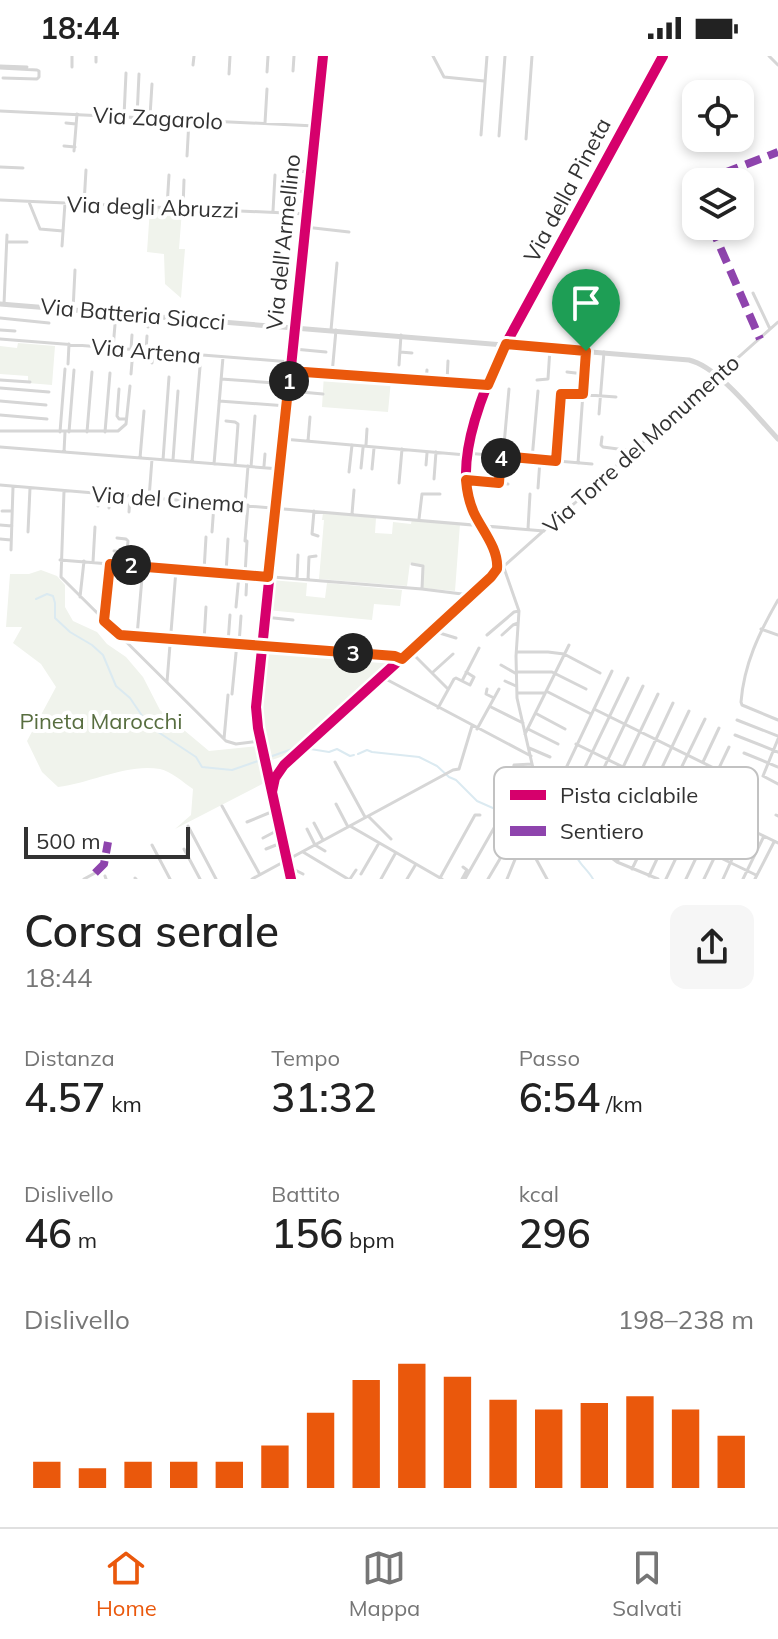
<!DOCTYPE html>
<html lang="it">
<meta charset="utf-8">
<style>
body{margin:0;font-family:Mulish,sans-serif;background:#f6f6f6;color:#222;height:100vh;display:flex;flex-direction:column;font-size:30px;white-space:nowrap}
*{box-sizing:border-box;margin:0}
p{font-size:26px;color:#767676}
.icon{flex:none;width:44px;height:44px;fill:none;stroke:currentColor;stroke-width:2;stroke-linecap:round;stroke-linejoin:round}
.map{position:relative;height:823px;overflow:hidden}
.details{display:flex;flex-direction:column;background:#fff;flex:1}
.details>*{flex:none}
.controls{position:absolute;left:682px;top:24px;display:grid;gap:16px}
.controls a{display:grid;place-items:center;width:72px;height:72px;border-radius:16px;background:#fff;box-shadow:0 4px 12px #0003;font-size:40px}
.scale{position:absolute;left:24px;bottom:20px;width:166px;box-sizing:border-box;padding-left:8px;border:4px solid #323232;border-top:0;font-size:22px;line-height:28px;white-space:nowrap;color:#323232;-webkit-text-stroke:6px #fff;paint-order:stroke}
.pin{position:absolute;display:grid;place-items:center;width:68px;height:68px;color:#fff;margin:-82px -34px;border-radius:50% 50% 50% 0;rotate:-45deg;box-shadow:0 0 8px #0007}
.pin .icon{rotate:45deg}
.km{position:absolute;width:40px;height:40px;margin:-20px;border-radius:50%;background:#222;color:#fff;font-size:22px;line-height:40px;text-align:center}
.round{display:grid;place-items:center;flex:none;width:84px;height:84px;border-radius:16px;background:#f6f6f6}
.summary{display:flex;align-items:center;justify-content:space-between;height:136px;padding:0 24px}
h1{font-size:44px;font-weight:600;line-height:60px}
.stats{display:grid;grid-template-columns:repeat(3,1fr);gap:12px;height:136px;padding:8px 24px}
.stats div{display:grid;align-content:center}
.stats b{font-size:40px;font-weight:600}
.stats small{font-size:22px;font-weight:400}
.stats p{font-size:22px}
.chart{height:224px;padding:16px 24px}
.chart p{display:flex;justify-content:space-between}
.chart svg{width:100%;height:144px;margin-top:8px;stroke:#ea580c;stroke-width:6}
.status{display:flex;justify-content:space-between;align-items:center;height:56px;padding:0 40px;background:#fff;direction:ltr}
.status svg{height:22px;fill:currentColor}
.menu{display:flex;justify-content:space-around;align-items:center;height:112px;border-top:2px solid #e0e0e0;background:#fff;font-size:22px;color:#767676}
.menu a{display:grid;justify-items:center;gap:4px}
.menu .selected{color:#ea580c}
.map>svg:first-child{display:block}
.green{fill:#f0f3ec}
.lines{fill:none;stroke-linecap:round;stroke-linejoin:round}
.stream{stroke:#dbeaf1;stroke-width:2}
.minor{stroke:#d6d6d6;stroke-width:3}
.tertiary{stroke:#d6d6d6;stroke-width:5}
.quiet{stroke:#8e44ad;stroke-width:8;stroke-dasharray:16 8;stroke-linecap:butt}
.cycleway-casing{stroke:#fff;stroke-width:15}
.cycleway{stroke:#d6006c;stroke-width:10}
.route-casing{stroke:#fff;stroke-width:16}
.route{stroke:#ea580c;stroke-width:10}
.labels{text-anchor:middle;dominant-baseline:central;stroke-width:8;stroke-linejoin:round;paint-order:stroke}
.street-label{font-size:22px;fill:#323232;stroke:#fff}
.park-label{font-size:22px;fill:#586e40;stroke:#fff}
.key{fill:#fff;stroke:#c2c2c2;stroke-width:2}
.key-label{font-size:22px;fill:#323232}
</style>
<div class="status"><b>18:44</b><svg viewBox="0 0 49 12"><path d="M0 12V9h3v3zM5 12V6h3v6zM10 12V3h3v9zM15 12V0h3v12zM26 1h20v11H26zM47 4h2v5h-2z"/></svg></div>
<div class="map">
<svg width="778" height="823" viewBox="0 0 778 823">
<rect width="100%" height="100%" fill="#fff"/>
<path class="green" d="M150 152 182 154 179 193H185L181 242 165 228 164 198 147 196Z
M18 287 55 290 52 329 28 327V320L0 318V290L17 292Z
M324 318 391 324 388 356 322 351Z
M323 457 376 462 375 477 392 478 393 466 411 468 412 463 460 468 455 535 422 532 424 509 410 507 407 530 319 523 324 464H322Z
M41 514 57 520 65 529V551L73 565 97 576 107 588 126 601 143 621 160 654 209 695 258 690 266 726 175 773 191 759 193 733C184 727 171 715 160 713 128 707 90 727 58 731L42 716 27 685 56 631 41 608 13 587 22 571H6L10 518H29Z
M270 524 307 527 306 540 325 542 327 527 402 534 400 550 374 548 372 564 267 554Z
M263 590 395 601 398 603 295 696 269 705 272 720H271L257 663Z"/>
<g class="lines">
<path class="stream" d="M36 543 47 538 53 540 55 547V562L70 576 92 589 103 599 116 630 130 642 149 670 196 701 202 711 232 714 298 691 329 696 337 693 350 700 354 699
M358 698 367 694 372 696 419 701 437 710 449 721 456 724 477 745 511 760 528 763 575 791C574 805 587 812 593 823"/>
<path class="minor" d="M433 0 444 21 484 25
M769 0 778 9
M96 6V0
M193 9 194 0
M0 10 27 11
M72 11V0
M0 12 37 14 39 15V21L37 23 3 22
M293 15 294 0
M267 16 268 0
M229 18 230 0
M0 55 315 70
M124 60 126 17
M150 60 152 28
M137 61 139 18
M66 67 76 68
M265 67 267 33
M481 79 487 0
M499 80 505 0
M526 83 532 0
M64 90 75 91
M74 95 77 58
M187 100 189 64
M0 111 23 112
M297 115 309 116
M296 135 308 136
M0 144 307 158
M29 146 40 173 63 175
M84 148 86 114
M167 151 169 119
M183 152 184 124
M273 155 275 119
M305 171 349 176
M7 186H27
M62 190 65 147
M753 237 770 273
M4 248 7 179
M73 254 75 214
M0 262 49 267
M148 271 149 260
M0 274 15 275
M331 274 337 207
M0 283 291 306
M113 292 116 257
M131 293 132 279
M294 293 326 296
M146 295 147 280
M400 296 412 297
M152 307 153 295
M68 308 69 288
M399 309 401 279
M290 315 486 329
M567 316 584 318
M131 318 133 294
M332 318 336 274
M221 323 289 328
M0 324 30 326
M537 324 548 323 550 292
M426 325 427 314
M447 326 448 305
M0 332 49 336
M119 333 117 360 119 363H126
M290 335 323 338
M0 345 46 349
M219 345 287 350
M599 358 604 296
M0 359 47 363
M226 365 235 366 238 368 235 409
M0 375H118L126 368 130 330
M60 376 65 313
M69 376 74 314
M87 376 92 316
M105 376 110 317
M602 381 601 389 603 391 633 395
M283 383 466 399
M308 385 310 361
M366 389 367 373
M0 391 280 413
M64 396 65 376
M466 397 592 408
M503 400 509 333
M140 402 144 355
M532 403 538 335
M163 404 169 321
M173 404 178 335
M556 405 561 337 616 341
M192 406 201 299
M578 407 586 295
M214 408 223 301
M426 409 427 397
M264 410 265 398
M251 411 255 360
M361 412 363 392
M372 413 374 392
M349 416 352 389
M434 423 436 396
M466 424 508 428
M399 427 402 393
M499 427 501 400
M0 429 544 475
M538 432 540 404
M64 435 61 521 226 685 236 688 260 685
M149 442 152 403
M245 449 248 410
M98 450V438
M109 452 110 440
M2 455H12
M314 455 312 478 318 480
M129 456 130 440
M352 458 354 434
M419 463 422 438H440
M0 469 12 470
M528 473 530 438
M28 476 30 432
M212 476 214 448
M117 482 126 483 128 485 126 509
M0 483 11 484
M245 485 248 449
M11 494 13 431
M114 495 127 496
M60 504 422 533 470 539
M93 506 95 471
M412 508 423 510 422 533
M504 510 778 266
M504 512 519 555 516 600 517 642 535 721 537 755
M204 515 206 481
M226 517 228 483
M245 519 247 485
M297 523 298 499
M308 524 309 501 316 500
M263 532 264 520
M246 539 247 519
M80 541 84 505
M778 544C759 577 744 608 741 646L742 649 778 664
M236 551 239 519
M264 561 293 564
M105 564 110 508
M761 573 778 579
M433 575 456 582
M120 579 395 600 402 603
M487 579 514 556 519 555
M502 579 513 569 518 567
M137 580 143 510
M204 585 206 551
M228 587 230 559
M239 588 241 560
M410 595 447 632
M517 596H548L564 598 600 617
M501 609 515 617
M516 616H552L586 633
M432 617 453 598
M382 621 531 700
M462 625 470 629 474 621 466 616
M505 625 516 630
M167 626 176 514
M487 633 486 638 494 642
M548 636 591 658
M517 637H545
M232 638 237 587
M491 651 523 667
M438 652 454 623 456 622 462 625 479 592
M594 653 734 722 737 744 747 762 748 768 723 823
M537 658 565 673
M737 664 778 680
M477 673 499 633
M528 673 558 688
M525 678 569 589
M735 679 778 696
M224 683 228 639
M778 683 763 720 778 728
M576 688 778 787
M529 692 550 701
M744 697 778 711
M335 706 365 761
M703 706 719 672
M551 720 756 819
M704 721 710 710
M272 732 276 720 284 709 491 521C494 518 497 515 498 511 501 497 473 460 469 443 457 399 483 335 502 295L663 0
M575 732 628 622
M591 739 643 630
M681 739 689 716
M548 742 587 768
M506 744 514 709 532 708
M606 747 658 638
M336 748 348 771
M222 750 259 817
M550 757 557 748
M776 759 778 760
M368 760 391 783
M560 762 566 754
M577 762 583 754
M247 766 276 754
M314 767 323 784
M602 768 613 773
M188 770 216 823
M350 770 442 823
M566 770 573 760
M307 773 315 789 325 795
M583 780 617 806 658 823
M524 781 547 823
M263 782 280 773
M152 789 170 823
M184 793 200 823
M266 793 281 787
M303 796 348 823
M603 796 673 647
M617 806 689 655
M289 811 303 818
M632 813 705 663
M361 818 379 787
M105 820 106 823
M649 820 686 741
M135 822 136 823
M440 822 475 759H480
M84 823 95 817
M252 823 453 714 459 713 472 670
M350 823 356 814
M381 823 395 798
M407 823 416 808
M462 823 467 814 463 811
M465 823 498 765
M488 823 520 769
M507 823 530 767 537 755 558 729 612 615
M666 823 729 691
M686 823 717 758
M704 823 732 765
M743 823 764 780
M755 823 774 786"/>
<path class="tertiary" d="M0 248 689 304C719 311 756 360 778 383
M291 823 258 672 256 651 323 0"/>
<path class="quiet" d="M701 126 778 96
M711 170 760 283
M95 817 104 808 108 786"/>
<g class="cycleway-casing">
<path id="cycleway" d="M272 736 275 722 284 709 491 521C494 518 497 515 498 511 501 497 473 460 469 443 457 399 483 335 502 295L663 0
M291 823 258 672 256 651 323 0"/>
</g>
<use href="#cycleway" class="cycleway"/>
</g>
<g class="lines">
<g class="route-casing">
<path id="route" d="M506 288 586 295 583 338H561L556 405 501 400 499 427 466 424C467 436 469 446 474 457 482 474 499 493 497 513L491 521 402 603 395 600 120 579 104 565 110 508 268 521 290 315 488 329Z"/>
</g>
<use href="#route" class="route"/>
</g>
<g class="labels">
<g class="street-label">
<text transform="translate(158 62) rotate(3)">Via Zagarolo</text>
<text transform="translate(567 134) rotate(-62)">Via della Pineta</text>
<text transform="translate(153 151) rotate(2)">Via degli Abruzzi</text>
<text transform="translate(283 186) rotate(-84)">Via dell'Armellino</text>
<text transform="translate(133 258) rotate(5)">Via Batteria Siacci</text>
<text transform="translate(146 295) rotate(5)">Via Artena</text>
<text transform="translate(641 388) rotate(-42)">Via Torre del Monumento</text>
<text transform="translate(168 443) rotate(4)">Via del Cinema</text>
</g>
<g class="park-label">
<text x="101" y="665">Pineta Marocchi</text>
</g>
</g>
<rect x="494" y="711" width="264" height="92" rx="12" class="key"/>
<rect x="510" y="734" width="36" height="10" fill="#d6006c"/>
<rect x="510" y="770" width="36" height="10" fill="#8e44ad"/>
<g class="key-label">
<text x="560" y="747">Pista ciclabile</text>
<text x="560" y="783">Sentiero</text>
</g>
</svg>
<div class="controls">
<a><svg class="icon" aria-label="locate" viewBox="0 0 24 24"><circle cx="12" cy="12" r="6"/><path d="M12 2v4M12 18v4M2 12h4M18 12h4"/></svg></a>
<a><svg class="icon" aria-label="layers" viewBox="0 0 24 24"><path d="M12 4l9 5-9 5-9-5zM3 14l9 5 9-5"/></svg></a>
</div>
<div class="scale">500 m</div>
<div class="pin" style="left:586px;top:295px;background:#1e9e55"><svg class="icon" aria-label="arrive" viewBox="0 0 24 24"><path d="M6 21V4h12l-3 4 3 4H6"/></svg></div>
<b class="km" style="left:289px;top:325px">1</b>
<b class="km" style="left:131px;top:509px">2</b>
<b class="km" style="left:353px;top:597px">3</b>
<b class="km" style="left:501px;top:402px">4</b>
</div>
<section class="details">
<div class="summary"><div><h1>Corsa serale</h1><p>18:44</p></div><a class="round"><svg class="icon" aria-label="share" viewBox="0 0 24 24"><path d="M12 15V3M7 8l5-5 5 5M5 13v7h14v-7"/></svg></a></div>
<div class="stats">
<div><p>Distanza</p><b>4.57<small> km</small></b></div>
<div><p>Tempo</p><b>31:32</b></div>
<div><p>Passo</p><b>6:54<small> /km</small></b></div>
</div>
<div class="stats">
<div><p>Dislivello</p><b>46<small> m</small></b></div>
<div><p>Battito</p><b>156<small> bpm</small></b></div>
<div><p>kcal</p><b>296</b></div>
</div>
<div class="chart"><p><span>Dislivello</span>198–238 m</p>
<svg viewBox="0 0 160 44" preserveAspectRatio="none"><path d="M5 44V36M15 44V38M25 44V36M35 44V36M45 44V36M55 44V31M65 44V21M75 44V11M85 44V6M95 44V10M105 44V17M115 44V20M125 44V18M135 44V16M145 44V20M155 44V28"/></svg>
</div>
</section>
<nav class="menu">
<a class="selected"><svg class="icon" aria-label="home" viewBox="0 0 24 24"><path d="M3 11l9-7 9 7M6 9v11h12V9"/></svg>Home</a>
<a><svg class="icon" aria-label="map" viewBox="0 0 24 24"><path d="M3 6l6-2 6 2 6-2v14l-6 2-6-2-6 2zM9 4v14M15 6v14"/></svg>Mappa</a>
<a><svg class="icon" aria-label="saved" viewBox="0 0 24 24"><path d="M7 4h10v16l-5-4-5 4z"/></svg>Salvati</a>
</nav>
